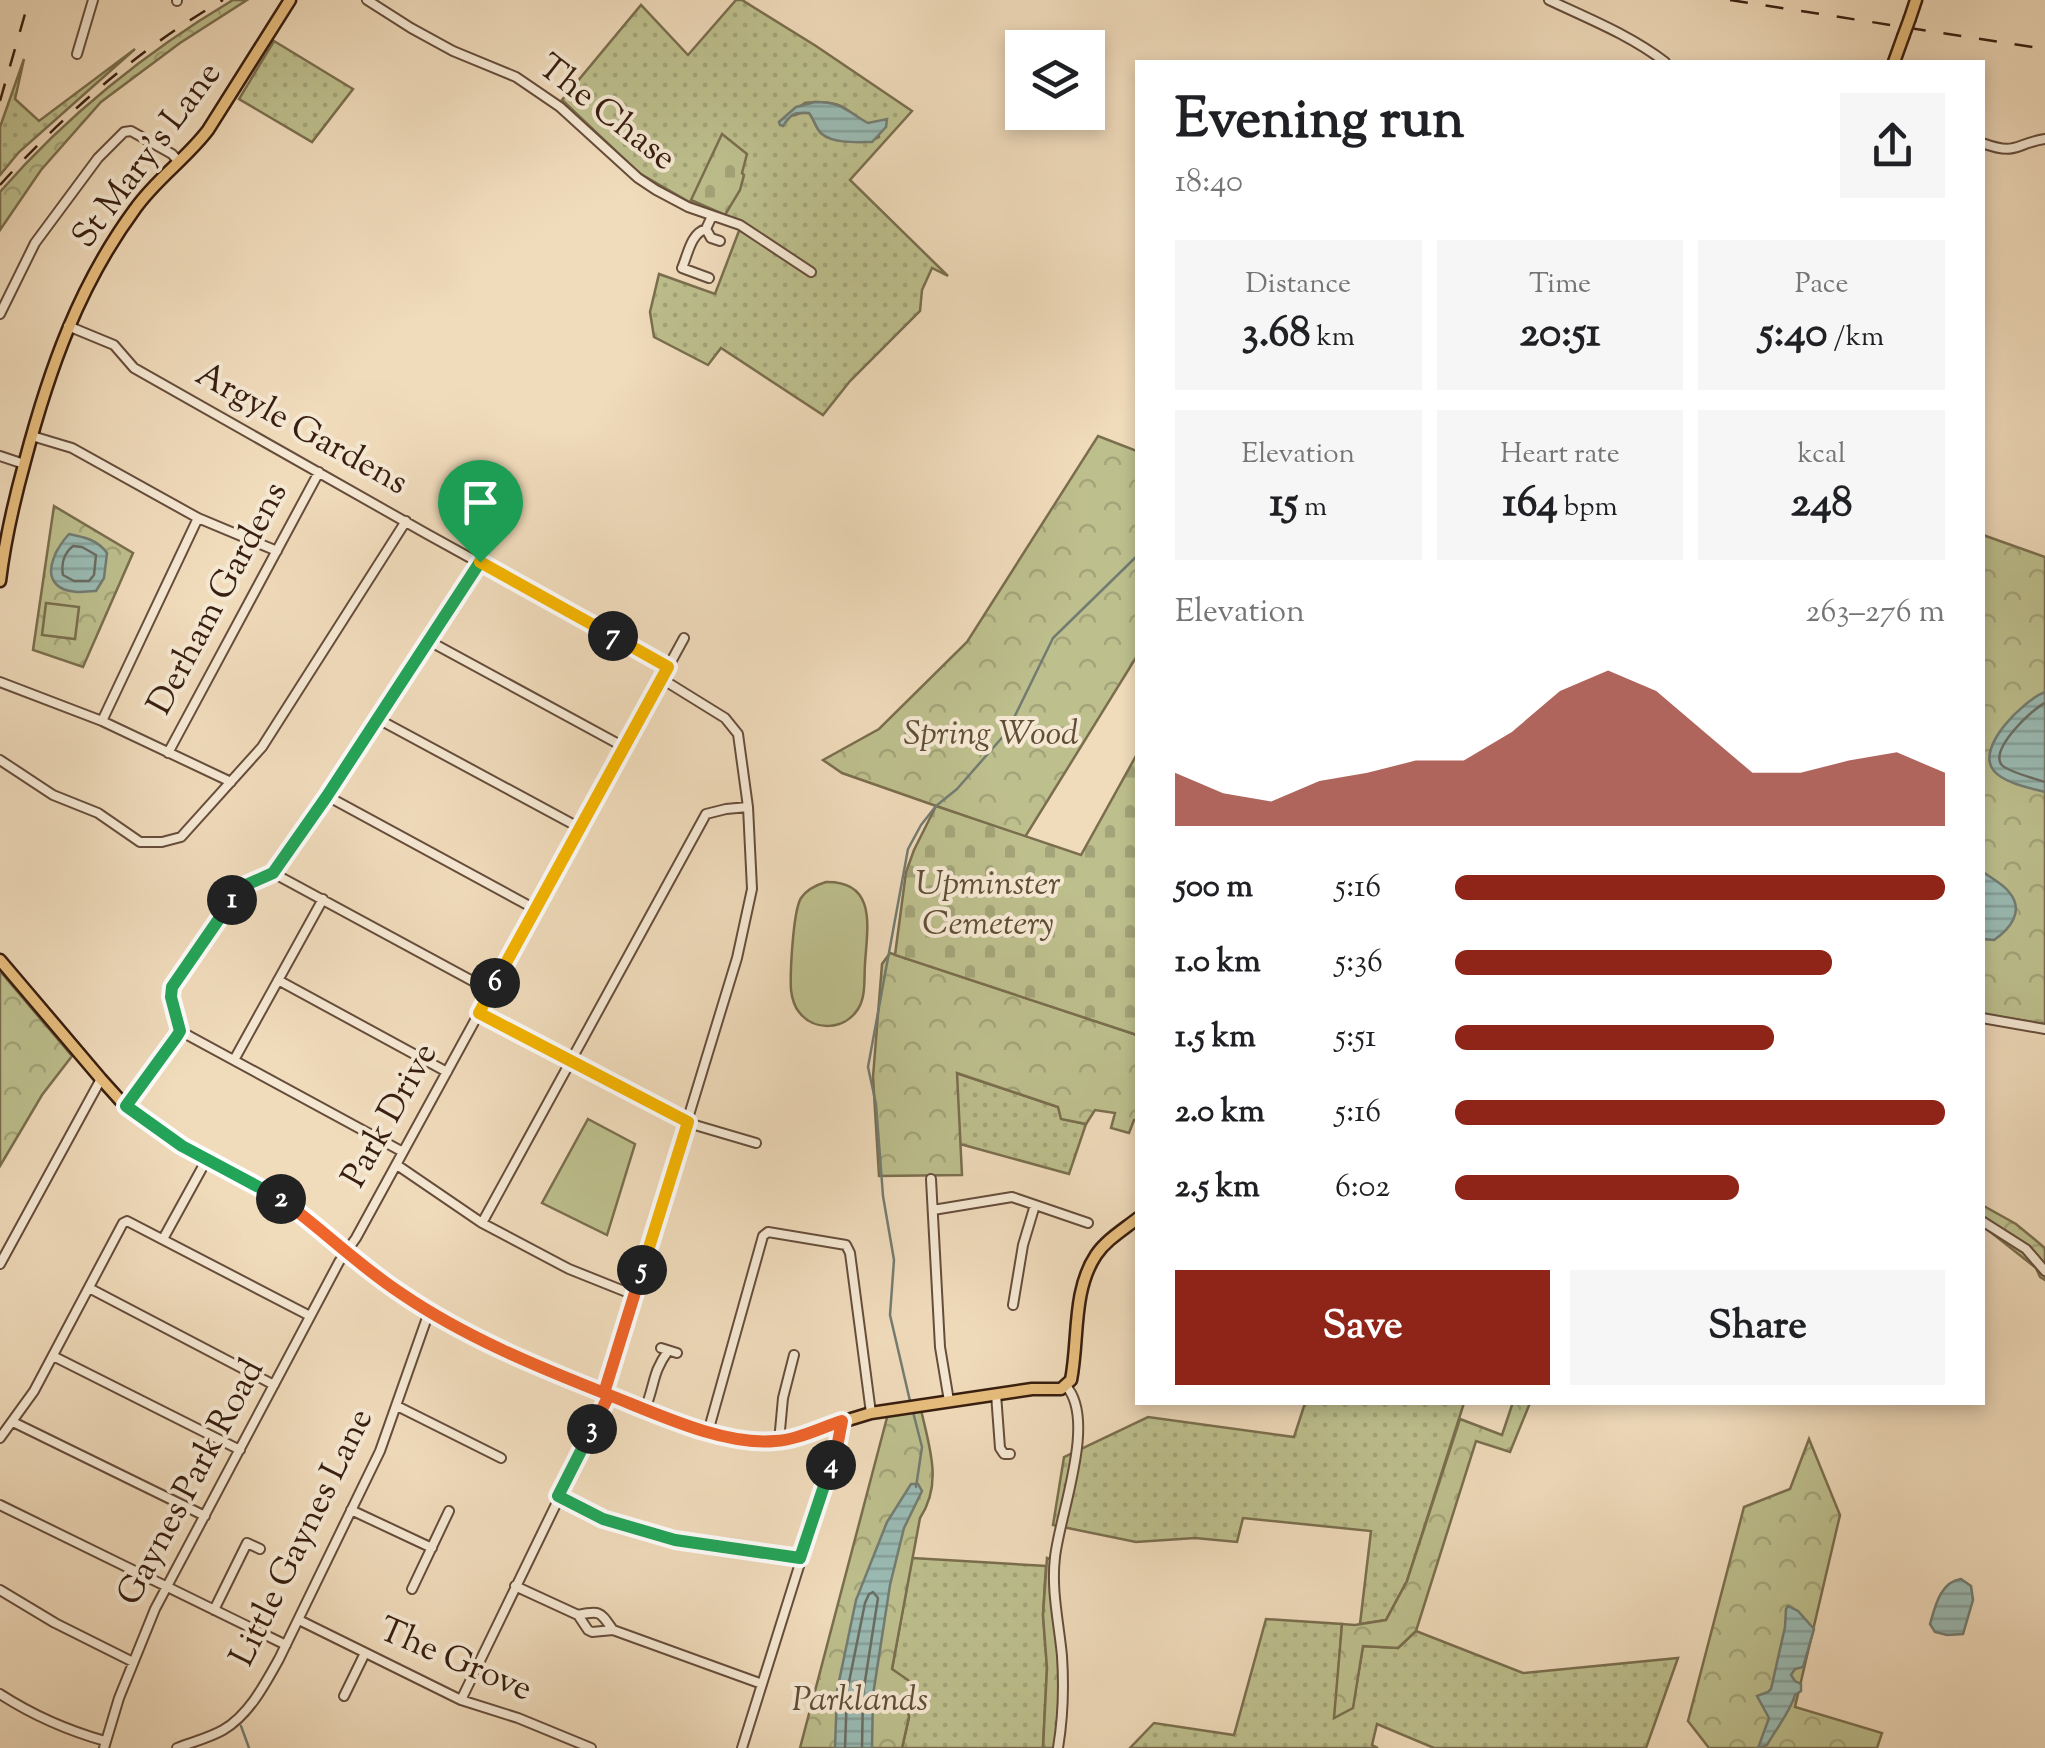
<!DOCTYPE html>
<meta charset="utf-8">
<style>
body{margin:0;font-family:"Sorts Mill Goudy",serif;background:#f6f6f6;color:#202124;height:100vh;display:flex;flex-direction:column;font-size:38px;white-space:nowrap}
*{box-sizing:border-box;margin:0}
p{font-size:32px;color:#757577}
.icon{flex:none;width:55px;height:55px;fill:none;stroke:currentColor;stroke-width:2;stroke-linecap:round;stroke-linejoin:round}
.map{position:relative;flex:1;overflow:hidden}
.panel{position:absolute;left:1135px;top:60px;width:850px;height:1345px;display:flex;flex-direction:column;background:#fff;border-radius:0px;box-shadow:0 5px 15px #0003}
.panel>*{flex:none}
.tools{position:absolute;left:1005px;top:30px;display:grid;gap:20px}
.tools a{display:grid;place-items:center;width:100px;height:100px;border-radius:0px;background:#fff;box-shadow:0 5px 15px #0003;font-size:50px}
.pin{position:absolute;display:grid;place-items:center;width:85px;height:85px;color:#fff;margin:-102px -42px;border-radius:50% 50% 50% 0;rotate:-45deg;box-shadow:0 0 10px #0007}
.pin .icon{rotate:45deg}
.km{position:absolute;width:50px;height:50px;margin:-25px;border-radius:50%;background:#222;color:#fff;font-size:28px;line-height:50px;text-align:center}
.round{display:grid;place-items:center;flex:none;width:105px;height:105px;border-radius:0px;background:#f6f6f6}
.headline{display:flex;align-items:center;justify-content:space-between;height:170px;padding:0 40px}
h1{font-size:55px;font-weight:800;line-height:75px}
.stats{display:grid;grid-template-columns:repeat(3,1fr);gap:15px;height:170px;padding:10px 40px}
.stats div{display:grid;align-content:center;border-radius:0px;background:#f6f6f6;text-align:center}
.stats b{font-size:42px;font-weight:800}
.stats small{font-size:28px;font-weight:400}
.stats p{font-size:28px}
.chart{height:280px;padding:20px 40px}
.chart p{display:flex;justify-content:space-between}
.chart svg{width:100%;height:180px;margin-top:10px;fill:#8f2418;opacity:.7}
.primary-button{display:flex;gap:20px;margin-top:auto;padding:20px 40px}
.primary-button a{flex:1;height:115px;border-radius:0px;background:#8f2418;color:#fff;font-size:40px;font-weight:800;line-height:115px;text-align:center}
.primary-button a+a{background:#f6f6f6;color:#202124}
ul{padding:0 40px;list-style:none;font-size:32px}
li{display:grid;grid-template-columns:160px 120px 1fr;align-items:center;height:75px}
li i{height:25px;border-radius:12px;background:#8f2418}
.map>svg:first-child{display:block}
.grass{fill:url(#grass-dots);stroke:#7a6e4e;stroke-width:2.5;fill-rule:evenodd}
.forest{fill:url(#forest-crowns);stroke:#7a6e4e;stroke-width:2.5}
.cemetery{fill:url(#cemetery-stones);stroke:#7a6e4e;stroke-width:2.5}
.pitch{fill:#bdbf8d;stroke:#7a6e4e;stroke-width:2.5}
.water{fill:url(#water-rules);stroke:#737c72;stroke-width:2.5}
.lines{fill:none;stroke-linecap:round;stroke-linejoin:round}
.shore{stroke:#696c62;stroke-width:2.5}
.stream{stroke:#737c72;stroke-width:2.5}
.minor-casing{stroke:#664d3b;stroke-width:12}
.major-casing{stroke:#381e10;stroke-width:15}
.minor{stroke:#f5e8d3;stroke-width:8}
.major{stroke:#e8be7e;stroke-width:10}
.rail{stroke:#381e10;stroke-width:2.5;stroke-dasharray:18 18;stroke-linecap:butt}
.major-bridge-casing{stroke:#381e10;stroke-width:15;stroke-linecap:butt}
.major-bridge{stroke:#e8be7e;stroke-width:10}
.split-1-casing{stroke:#fff;stroke-width:20}
.split-2-casing{stroke:#fff;stroke-width:20}
.split-3-casing{stroke:#fff;stroke-width:20}
.split-4-casing{stroke:#fff;stroke-width:20}
.split-5-casing{stroke:#fff;stroke-width:20}
.split-6-casing{stroke:#fff;stroke-width:20}
.split-7-casing{stroke:#fff;stroke-width:20}
.split-8-casing{stroke:#fff;stroke-width:20}
.split-1{stroke:#22a559;stroke-width:12}
.split-2{stroke:#22a559;stroke-width:12}
.split-3{stroke:#f0652b;stroke-width:12}
.split-4{stroke:#22a559;stroke-width:12}
.split-5{stroke:#f0652b;stroke-width:12}
.split-6{stroke:#f5b400;stroke-width:12}
.split-7{stroke:#f5b400;stroke-width:12}
.split-8{stroke:#f5b400;stroke-width:12}
.labels{text-anchor:middle;dominant-baseline:central;stroke-width:8;stroke-linejoin:round;paint-order:stroke}
.street-label{font-size:35px;fill:#381e10;stroke:#f5e8d3}
.park-label{font-size:35px;font-style:italic;fill:#604e36;stroke:#f5e8d3}
</style>
<div class="map">
<svg width="2045" height="1748" viewBox="0 0 2045 1748">
<defs>
<pattern id="grass-dots" width="8" height="8" patternUnits="userSpaceOnUse" patternTransform="scale(2.5)"><rect width="8" height="8" fill="#bdbf8d"/><path d="M2 2h.1M6 6h.1" fill="none" stroke="#a3a479" stroke-width="1.8" stroke-linecap="round"/></pattern>
<pattern id="forest-crowns" width="20" height="18" patternUnits="userSpaceOnUse" patternTransform="scale(2.5)"><rect width="20" height="18" fill="#bdbf8d"/><path d="M2 6a3 3 0 1 1 6 0M12 15a3 3 0 1 1 6 0" fill="none" stroke="#a3a479"/></pattern>
<pattern id="cemetery-stones" width="16" height="16" patternUnits="userSpaceOnUse" patternTransform="scale(2.5)"><rect width="16" height="16" fill="#bdbf8d"/><path d="M2 7V4a2 2 0 0 1 4 0v3zM10 15v-3a2 2 0 0 1 4 0v3z" fill="#a3a479"/></pattern>
<pattern id="water-rules" width="6" height="5" patternUnits="userSpaceOnUse" patternTransform="scale(2.5)"><rect width="6" height="5" fill="#9abbb4"/><path d="M0 2.5h6" fill="none" stroke="#85a09a"/></pattern>
</defs>
<rect width="100%" height="100%" fill="#f0dbbb"/>
<filter id="stains"><feTurbulence type="fractalNoise" baseFrequency=".002" numOctaves="4"/><feColorMatrix values="0 0 0 0 .2 0 0 0 0 .09 0 0 0 0 .02 0 0 0 .5 -.17"/></filter>
<radialGradient id="worn" r=".72"><stop offset=".6" stop-color="#630" stop-opacity="0"/><stop offset="1" stop-color="#630" stop-opacity=".3"/></radialGradient>
<path class="grass" d="M736 0H742L816 46 912 111 850 180 948 276 932 268 922 290 920 311 850 381 823 415 721 348 708 365 654 337 650 312 659 274 715 294 742 223 698 207 639 173 562 100 641 5 688 55ZM815 102C846 102 844 110 868 124L877 122 879 137C868 144 833 143 822 134 816 129 814 119 809 113H801L787 117 785 122 781 121 805 103Z
M274 41 353 89 312 142 239 99Z
M135 49 19 152 0 175V127L24 59 15 99 39 121Z
M956 1073 1058 1107 1062 1119 1086 1124 1069 1174 960 1144Z
M1305 1403H1464L1407 1581 1386 1620 1360 1624 1371 1531 1243 1518 1237 1542 1195 1538 1136 1542 1053 1525 1064 1457 1148 1417 1294 1437Z
M912 1558 1046 1566 1043 1615 1047 1668 1043 1748H902L909 1717 892 1669Z
M1266 1619 1342 1624 1335 1717 1353 1705 1363 1646 1398 1648 1416 1631 1523 1673 1678 1658 1646 1748H1434L1377 1724 1372 1745 1378 1748H1130L1154 1723 1234 1735Z"/>
<path class="forest" d="M233 0H247L180 43 101 102 41 170 0 230V192C65 117 147 51 233 0Z
M1098 436 1137 451V656L1025 837 842 773 823 760 879 729 967 642Z
M54 506 133 553 83 667 33 650Z
M1983 535 2045 557V1024L1983 1014Z
M890 953 1137 1035V1120H1134L1129 1133 1111 1128 1115 1113 1095 1110 1086 1124 1061 1119 1058 1107 957 1073 962 1175 879 1176 873 1077 882 964Z
M0 971 72 1056 42 1095 0 1166Z
M1982 1205 2016 1224 2045 1248V1280L2040 1277 2036 1268 1983 1226Z
M1513 1402 1530 1403 1510 1452 1476 1441 1416 1631 1398 1648 1363 1646 1353 1708 1334 1718 1342 1624 1355 1625 1386 1620 1407 1581 1460 1419 1502 1435Z
M920 1405C928 1444 944 1482 920 1518L892 1669 908 1680 916 1698 907 1704 909 1717 902 1748H800L889 1410Z
M1809 1439 1840 1515 1795 1707 1882 1733 1877 1748H1709L1688 1721 1744 1507 1790 1489Z
M1047 1558 1055 1561 1062 1658 1058 1748H1043L1047 1668 1043 1615Z"/>
<path class="cemetery" d="M722 134 747 154 742 173 744 175 740 190 725 215 691 200Z
M1137 754V1035L895 955 906 872 914 850 936 806 1081 855Z"/>
<path class="pitch" d="M46 603 79 607 75 639 42 635Z
M826 882C878 881 867 929 865 964 864 978 866 997 858 1009 845 1030 814 1032 799 1012 794 1006 792 998 791 990 790 973 793 911 801 898 807 889 816 885 826 882Z
M588 1119 635 1144 607 1235 542 1203Z"/>
<path class="water" d="M815 102C843 102 846 111 868 123L887 119 886 127 872 142C858 142 834 144 822 134 816 129 814 119 809 113 793 112 791 114 783 126L780 125 779 122 796 107Z
M69 534C84 537 98 540 107 553L104 578 96 591C85 592 66 594 57 585 42 571 59 545 69 534Z
M2045 692V792C2030 788 2004 783 1994 771 1974 748 2024 700 2045 692Z
M1983 872C1991 878 2003 884 2009 892 2025 911 2010 929 1994 940L1983 939Z
M911 1484H918L922 1491 904 1528 890 1585 873 1695 872 1748H835L837 1691 856 1600 887 1522Z
M1961 1579 1971 1586 1973 1600 1963 1634 1947 1635 1935 1632 1930 1624C1935 1607 1940 1582 1961 1579Z
M1788 1606 1798 1611 1814 1629 1803 1667 1795 1669 1791 1675 1795 1681 1801 1684V1691L1795 1695C1790 1712 1776 1729 1767 1745L1758 1748 1769 1718 1757 1696 1768 1692 1771 1689 1785 1627 1786 1609Z"/>
<g class="lines">
<path class="shore" d="M73 546 82 547 96 555 94 575 89 581H74L63 575C61 564 64 553 73 546Z
M2045 703C2032 709 1991 748 2001 764 2005 771 2036 779 2045 782
M845 1748 847 1692 865 1603 869 1594 873 1592 878 1598 863 1694 862 1748"/>
<path class="stream" d="M910 1401 890 1315 894 1260 883 1196 876 1104 868 1067 908 849 921 825 936 806 957 789 1007 732 1053 638 1138 555
M913 1412 922 1447 916 1487
M241 1726 249 1748"/>
<g class="minor-casing">
<path id="minor" d="M367 0 411 28 453 51 516 77 560 107 638 178 656 190 688 207 740 225 811 272
M1549 0C1589 19 1630 35 1665 62
M177 1V0
M77 54 93 0
M1982 143C2018 156 2013 144 2045 139
M706 229 711 238 720 241
M709 278 682 268C688 254 691 233 706 229L712 216
M0 314 35 243 98 158 124 132 131 131 172 154 179 162
M68 326 114 345 134 368 427 534 668 667
M32 436 72 448 198 518 277 551
M0 456 24 464
M429 641 624 747
M0 682 102 721 231 782
M378 719 580 828
M102 721 198 518
M168 753 319 472
M0 760 53 795 98 813 140 842H162L181 837 262 747 406 521
M327 796 535 909
M273 873 491 991
M278 980 447 1072
M479 1013 688 1123 756 1143
M1982 1018 2045 1029
M180 1031 403 1152
M234 1060 323 899
M127 1106 180 1031 171 997 172 987 237 893 245 885 273 873 327 796 481 563
M397 1165 482 1223 569 1269 634 1295
M931 1179 940 1347 949 1401
M933 1210 1012 1197 1088 1223
M1982 1221 2026 1249 2045 1271
M482 1223 706 814 726 809 748 807
M163 1239 207 1159
M0 1264 101 1079
M89 1288 274 1385
M1013 1305 1023 1245 1035 1205
M661 1348 677 1353
M53 1356 240 1450
M604 1393 737 958 752 889 748 807 738 734 725 718 662 679
M996 1394 1000 1448 1004 1454H1010
M397 1406 501 1458
M645 1409C655 1385 652 1373 668 1351
M13 1422 205 1516
M708 1432 763 1236 768 1232 846 1245 850 1253 871 1413
M0 1438 34 1391 123 1223 127 1221 310 1316
M779 1441 783 1398 794 1355
M559 1496 603 1519 675 1539 800 1558
M0 1505 286 1645
M351 1510 432 1548
M515 1586 578 1615 588 1630 592 1632 613 1630 762 1684
M412 1589 449 1511
M0 1590 55 1623 133 1662
M214 1610 247 1543 260 1549
M578 1615C601 1610 600 1612 613 1630
M299 1620 461 1700 518 1718 591 1748
M0 1694C34 1716 66 1730 105 1741
M344 1696 365 1653
M461 1700 609 1395
M104 1748 119 1698 155 1609 339 1262 356 1238 684 638
M177 1748C192 1742 209 1738 223 1730 249 1715 265 1684 279 1659L380 1451 429 1312
M742 1748 838 1442 842 1421
M1058 1748C1063 1718 1064 1687 1062 1656 1059 1623 1051 1591 1055 1557 1060 1513 1097 1420 1066 1386"/>
</g>
<g class="major-casing">
<path id="major" d="M1910 18 1916 0
M1894 62 1903 37
M0 581C5 539 14 501 25 461 49 370 79 285 135 209 156 179 186 159 208 130L290 0
M0 960 101 1079 119 1099 144 1121 182 1146 273 1193 400 1294 429 1312 527 1362 561 1376 708 1432 741 1440 763 1442 779 1441 871 1413 1032 1389H1061L1071 1380C1079 1340 1072 1291 1096 1255 1106 1240 1123 1230 1138 1218"/>
</g>
<use href="#minor" class="minor"/>
<use href="#major" class="major"/>
<path class="rail" d="M1730 0 2045 49
M0 101 29 0
M0 185C64 114 140 48 223 0"/>
<g class="major-bridge-casing">
<path id="major-bridge" d="M1903 37 1910 18"/>
</g>
<use href="#major-bridge" class="major-bridge"/>
</g>
<g class="lines">
<g class="split-1-casing">
<path id="split-1" d="M232 900 246 885 273 873 327 796 480 562"/>
</g>
<g class="split-2-casing">
<path id="split-2" d="M232 900 172 987 171 997 180 1031 177 1036 126 1106 182 1146 281 1199"/>
</g>
<g class="split-3-casing">
<path id="split-3" d="M281 1199C322 1229 359 1266 402 1294 465 1337 538 1367 609 1395L592 1429"/>
</g>
<g class="split-4-casing">
<path id="split-4" d="M592 1429 558 1496 603 1519 675 1540 800 1558 831 1465"/>
</g>
<g class="split-5-casing">
<path id="split-5" d="M642 1270 604 1393C653 1412 722 1446 775 1441 797 1440 820 1428 842 1421L838 1442 831 1465"/>
</g>
<g class="split-6-casing">
<path id="split-6" d="M495 983 479 1013 688 1122 642 1270"/>
</g>
<g class="split-7-casing">
<path id="split-7" d="M495 983 668 667 613 636"/>
</g>
<g class="split-8-casing">
<path id="split-8" d="M480 562 613 636"/>
</g>
<use href="#split-1" class="split-1"/>
<use href="#split-2" class="split-2"/>
<use href="#split-3" class="split-3"/>
<use href="#split-4" class="split-4"/>
<use href="#split-5" class="split-5"/>
<use href="#split-6" class="split-6"/>
<use href="#split-7" class="split-7"/>
<use href="#split-8" class="split-8"/>
</g>
<g class="labels">
<g class="street-label">
<text transform="translate(606 114) rotate(38)">The Chase</text>
<text transform="translate(148 156) rotate(-53)">St Mary's Lane</text>
<text transform="translate(301 430) rotate(29)">Argyle Gardens</text>
<text transform="translate(219 599) rotate(-62)">Derham Gardens</text>
<text transform="translate(391 1116) rotate(-61)">Park Drive</text>
<text transform="translate(192 1483) rotate(-62)">Gaynes Park Road</text>
<text transform="translate(303 1538) rotate(-64)">Little Gaynes Lane</text>
<text transform="translate(455 1661) rotate(23)">The Grove</text>
</g>
<g class="park-label">
<text x="991" y="735">Spring Wood</text>
<text x="988" y="885">Upminster<tspan x="988" dy="40">Cemetery</tspan></text>
<text x="860" y="1701">Parklands</text>
</g>
</g>
<rect width="100%" height="100%" filter="url(#stains)"/>
<rect width="100%" height="100%" fill="url(#worn)"/>
</svg>
<div class="tools">
<a><svg class="icon" aria-label="layers" viewBox="0 0 24 24"><path d="M12 4l9 5-9 5-9-5zM3 14l9 5 9-5"/></svg></a>
</div>
<div class="pin" style="left:480px;top:562px;background:#1e9e55"><svg class="icon" aria-label="arrive" viewBox="0 0 24 24"><path d="M6 21V4h12l-3 4 3 4H6"/></svg></div>
<b class="km" style="left:232px;top:900px">1</b>
<b class="km" style="left:281px;top:1199px">2</b>
<b class="km" style="left:592px;top:1429px">3</b>
<b class="km" style="left:831px;top:1465px">4</b>
<b class="km" style="left:642px;top:1270px">5</b>
<b class="km" style="left:495px;top:983px">6</b>
<b class="km" style="left:613px;top:636px">7</b>
<section class="panel">
<div class="headline"><div><h1>Evening run</h1><p>18:40</p></div><a class="round"><svg class="icon" aria-label="share" viewBox="0 0 24 24"><path d="M12 15V3M7 8l5-5 5 5M5 13v7h14v-7"/></svg></a></div>
<div class="stats">
<div><p>Distance</p><b>3.68<small> km</small></b></div>
<div><p>Time</p><b>20:51</b></div>
<div><p>Pace</p><b>5:40<small> /km</small></b></div>
</div>
<div class="stats">
<div><p>Elevation</p><b>15<small> m</small></b></div>
<div><p>Heart rate</p><b>164<small> bpm</small></b></div>
<div><p>kcal</p><b>248</b></div>
</div>
<div class="chart"><p><span>Elevation</span>263–276 m</p>
<svg viewBox="0 0 160 44" preserveAspectRatio="none"><path d="M0 44V31L10 36L20 38L30 33L40 31L50 28L60 28L70 21L80 11L90 6L100 11L110 21L120 31L130 31L140 28L150 26L160 31V44z"/></svg>
</div>
<ul>
<li><b>500 m</b>5:16<i style="width:100%"></i></li>
<li><b>1.0 km</b>5:36<i style="width:77%"></i></li>
<li><b>1.5 km</b>5:51<i style="width:65%"></i></li>
<li><b>2.0 km</b>5:16<i style="width:100%"></i></li>
<li><b>2.5 km</b>6:02<i style="width:58%"></i></li>
</ul>
<div class="primary-button"><a>Save</a><a>Share</a></div>
</section>
</div>
